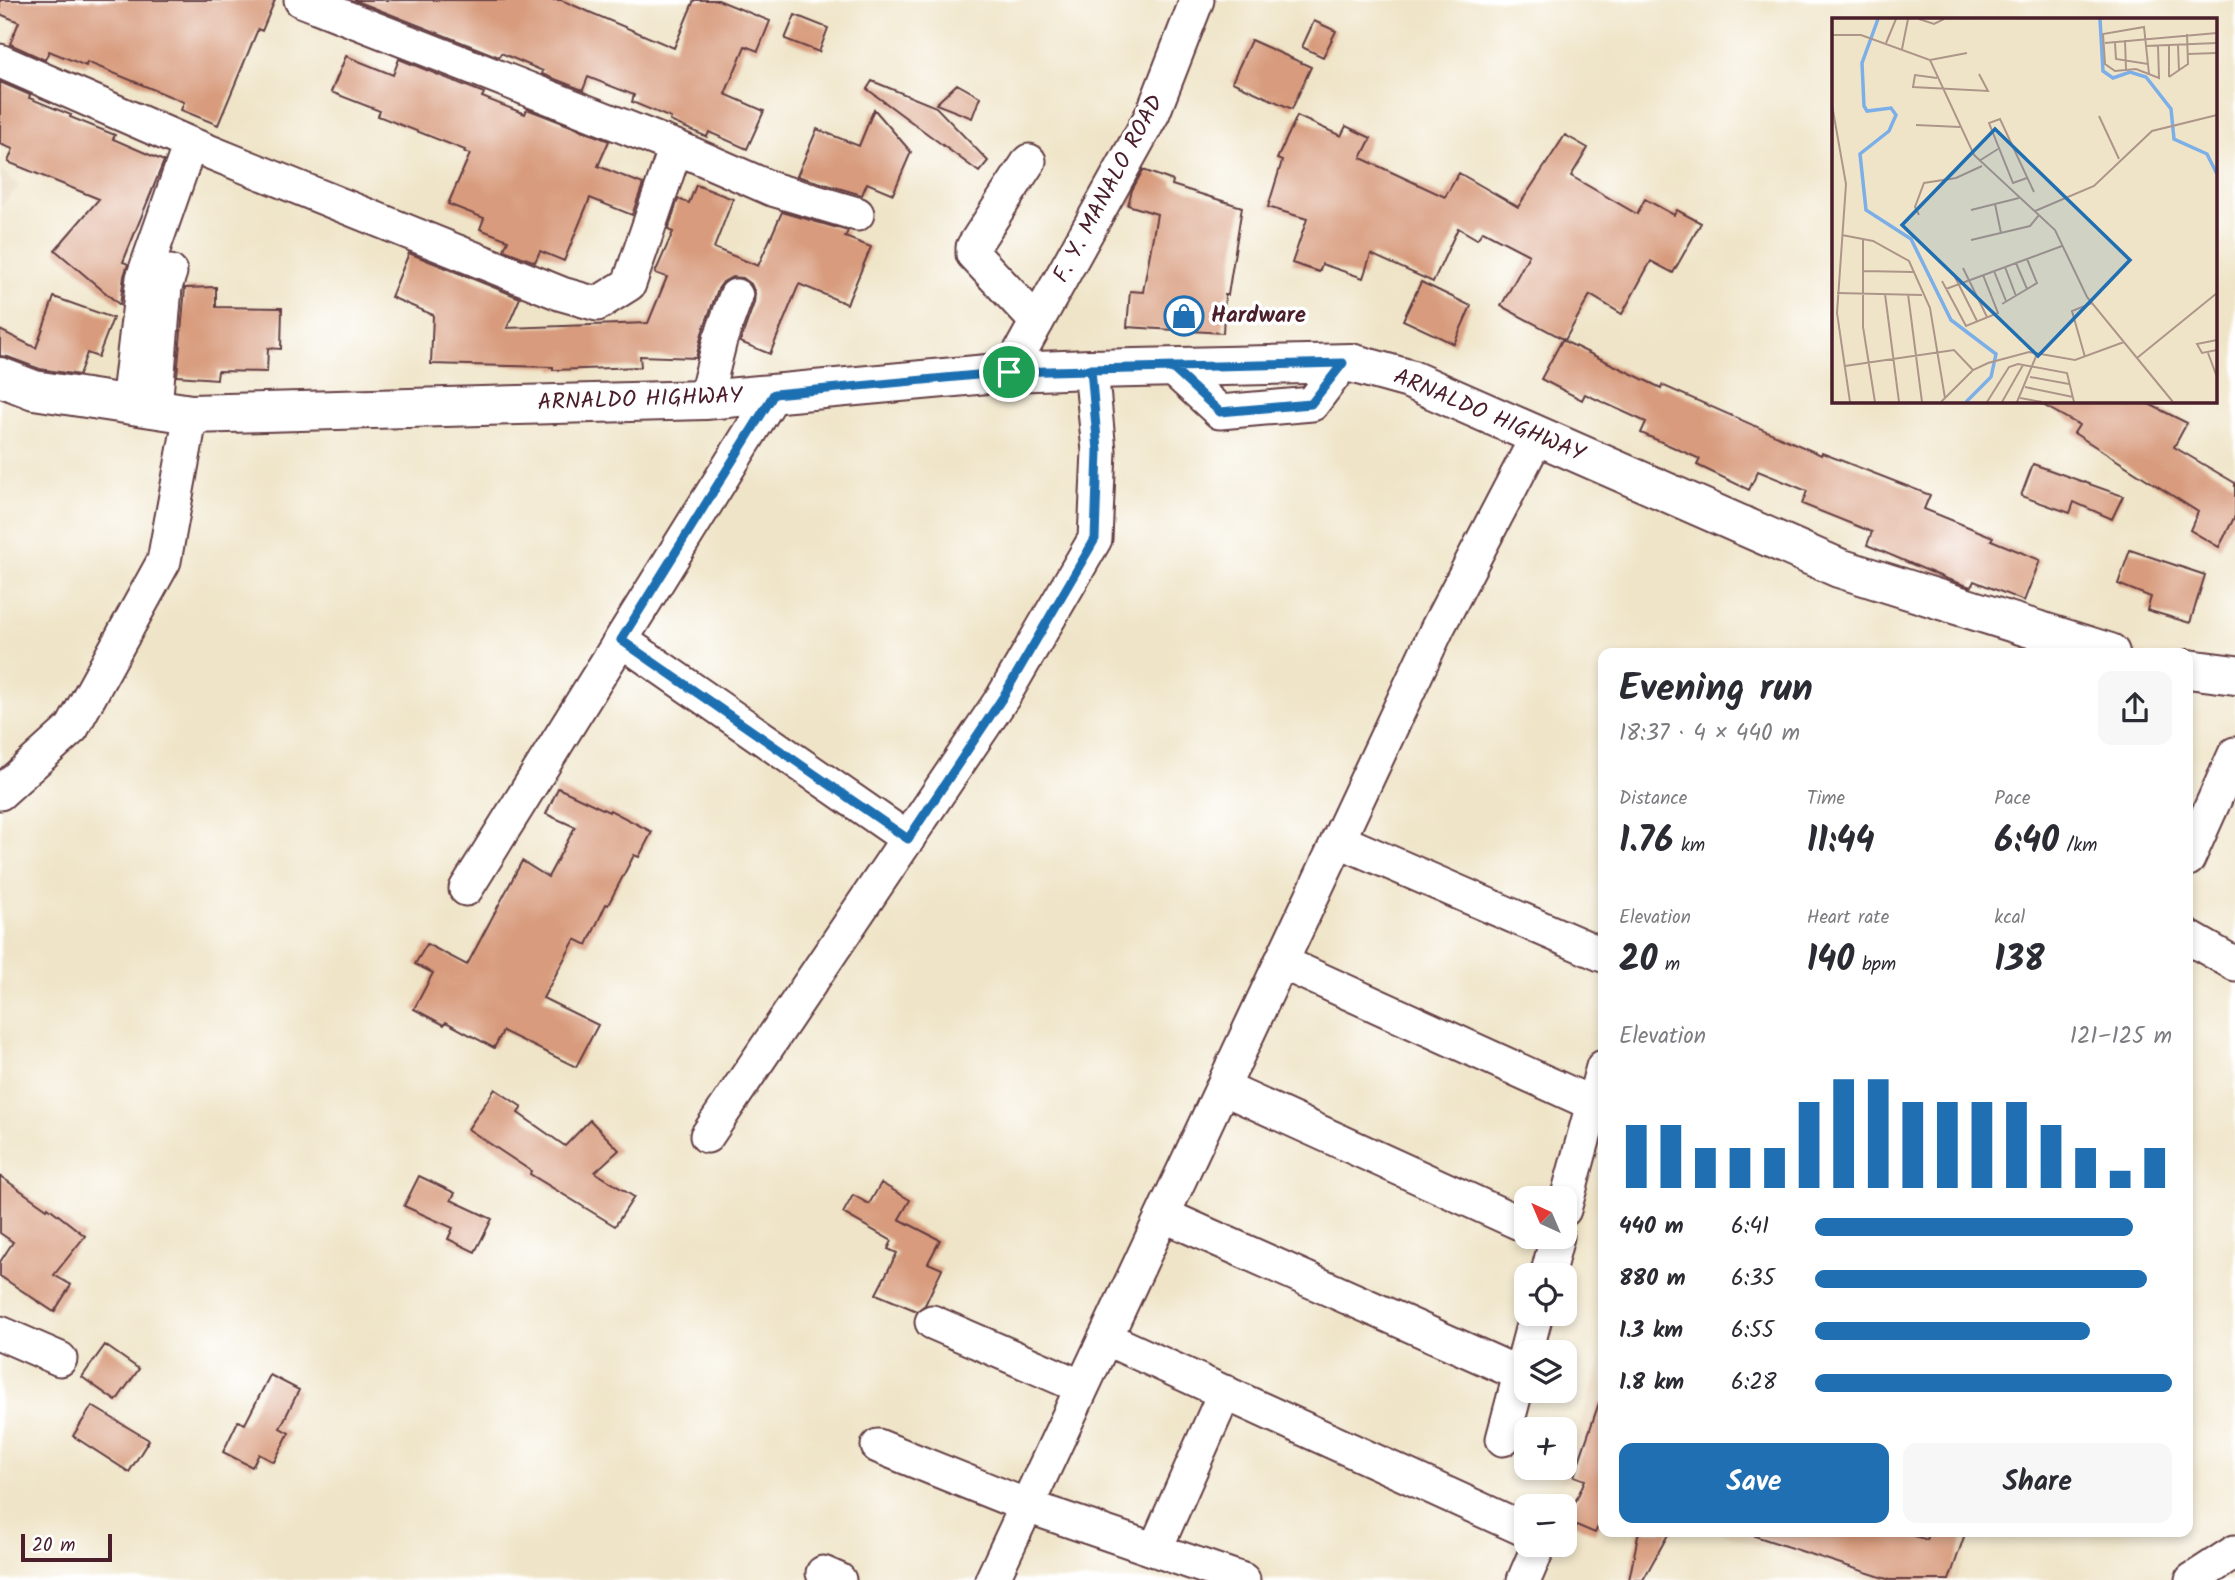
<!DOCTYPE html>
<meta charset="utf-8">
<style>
body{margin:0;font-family:Kalam,sans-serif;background:#f7f7f7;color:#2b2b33;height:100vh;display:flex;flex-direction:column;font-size:26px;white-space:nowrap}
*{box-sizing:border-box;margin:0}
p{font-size:23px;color:#7c7c81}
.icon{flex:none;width:38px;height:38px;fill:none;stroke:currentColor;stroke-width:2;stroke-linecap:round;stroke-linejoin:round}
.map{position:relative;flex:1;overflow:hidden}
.drawer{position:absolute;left:1598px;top:648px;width:595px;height:889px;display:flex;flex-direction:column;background:#fff;border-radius:14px;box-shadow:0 4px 10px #0003}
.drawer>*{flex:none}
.needle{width:46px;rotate:316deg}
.tools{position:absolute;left:1514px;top:1186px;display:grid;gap:14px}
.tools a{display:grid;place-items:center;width:63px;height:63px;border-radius:14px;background:#fff;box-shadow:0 4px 10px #0003;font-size:35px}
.scale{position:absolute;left:21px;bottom:18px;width:91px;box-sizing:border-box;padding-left:7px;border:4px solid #4a1f2b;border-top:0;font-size:19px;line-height:24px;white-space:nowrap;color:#4a1f2b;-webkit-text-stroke:5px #fff;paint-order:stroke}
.pin{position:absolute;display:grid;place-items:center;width:60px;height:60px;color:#fff;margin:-30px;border:4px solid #fff;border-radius:50%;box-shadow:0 2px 7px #0007}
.round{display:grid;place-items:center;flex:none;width:74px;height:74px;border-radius:14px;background:#f7f7f7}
.headline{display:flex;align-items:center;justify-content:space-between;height:119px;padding:0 21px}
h1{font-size:38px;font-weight:700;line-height:52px}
.metrics{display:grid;grid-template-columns:repeat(3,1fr);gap:10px;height:119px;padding:7px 21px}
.metrics div{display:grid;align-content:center}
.metrics b{font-size:35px;font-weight:700}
.metrics small{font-size:19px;font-weight:400}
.metrics p{font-size:19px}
.chart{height:196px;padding:14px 21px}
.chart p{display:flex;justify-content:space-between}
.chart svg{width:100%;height:126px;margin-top:7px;stroke:#1f6fb2;stroke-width:6}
.action{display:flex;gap:14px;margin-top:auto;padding:14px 21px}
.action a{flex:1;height:80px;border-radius:14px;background:#1f6fb2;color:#fff;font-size:28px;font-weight:700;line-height:80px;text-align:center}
.action a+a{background:#f7f7f7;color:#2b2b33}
ul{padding:0 21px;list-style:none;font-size:23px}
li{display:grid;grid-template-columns:112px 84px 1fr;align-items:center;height:52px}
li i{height:18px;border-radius:9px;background:#1f6fb2}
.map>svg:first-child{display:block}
.built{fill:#e7d4b7}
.building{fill:#d89b7d}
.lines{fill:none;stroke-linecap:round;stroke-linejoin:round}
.minor-casing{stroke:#633d42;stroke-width:37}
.major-casing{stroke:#633d42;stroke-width:42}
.minor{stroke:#fff;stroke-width:33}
.major{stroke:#fff;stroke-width:38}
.route-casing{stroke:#fff;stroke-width:14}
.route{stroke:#1f6fb2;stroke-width:9}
.labels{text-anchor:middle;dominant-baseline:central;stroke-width:7;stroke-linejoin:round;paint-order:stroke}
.street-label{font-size:23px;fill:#4a1f2b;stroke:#fff}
.poi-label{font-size:23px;font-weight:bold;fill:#4a1f2b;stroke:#fff;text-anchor:start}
.inset-river{fill:none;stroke:#7caee8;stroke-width:3.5}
.inset-road{fill:none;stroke:#ad9589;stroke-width:2}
.view{fill:#1f6fb2;fill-opacity:0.15;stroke:#1f6fb2;stroke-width:3.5}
.inset-edge{fill:none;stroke:#4a1f2b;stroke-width:3.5}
</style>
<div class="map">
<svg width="2235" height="1580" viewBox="0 0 2235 1580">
<rect width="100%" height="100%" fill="#fff"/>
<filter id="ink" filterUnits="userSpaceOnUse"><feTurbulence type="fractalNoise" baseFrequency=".0143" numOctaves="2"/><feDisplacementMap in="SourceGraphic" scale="14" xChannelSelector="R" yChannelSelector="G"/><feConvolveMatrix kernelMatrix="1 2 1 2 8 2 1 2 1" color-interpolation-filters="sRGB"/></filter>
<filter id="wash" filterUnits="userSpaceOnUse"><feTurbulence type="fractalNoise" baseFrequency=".00686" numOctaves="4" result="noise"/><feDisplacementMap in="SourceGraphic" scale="28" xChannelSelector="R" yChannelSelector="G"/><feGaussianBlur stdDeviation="1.57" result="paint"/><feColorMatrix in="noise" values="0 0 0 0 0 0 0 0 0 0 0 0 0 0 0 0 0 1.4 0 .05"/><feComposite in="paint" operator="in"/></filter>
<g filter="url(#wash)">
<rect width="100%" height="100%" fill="#efe4c7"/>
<path class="built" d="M0 169 19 186 0 207Z
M1603 1356V1494L1561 1481Z
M1715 1531H1973L1956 1580H1862Z"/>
<g id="blocks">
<path class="building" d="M0 0H275L262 31 258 29 218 125 181 110 184 102 87 62 86 66 49 51 45 60 10 44 19 22 0 14Z
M354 0H561L674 48 694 0H718L770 21 758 51 745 46 725 94 764 111 747 149 709 132 707 137 670 121 671 118 632 102 634 95 588 77 583 90 542 74 543 71 501 53 499 57Z
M795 15 828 28 819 52 785 39Z
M1314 21 1336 31 1323 57 1302 47Z
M1251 40 1311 67 1292 109 1232 82Z
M346 56 393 75 399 59 484 93 482 97 525 114 527 109 609 141 598 166 643 184 632 215 590 198 564 261 540 251 535 262 504 250 508 240 480 229 484 218 448 204 470 154 464 152 465 150 378 116 380 111 331 92Z
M872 81 936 107 988 161 979 172 867 89Z
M0 82 30 95 29 98 71 115 70 117 115 135 113 139 164 161 123 262 128 264 124 276 120 305 55 250 99 199 8 162 13 149 0 144Z
M957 84 980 97 972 118 936 104Z
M874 109 911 152 893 194 867 183 862 195 797 176 817 129 859 146Z
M1297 116 1341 136 1346 126 1371 138 1361 158 1445 197 1459 173 1518 207 1565 135 1588 148 1571 176 1637 214 1645 199 1674 215 1677 210 1701 223 1673 273 1651 261 1622 314 1590 295 1565 340 1501 306 1529 255 1483 231 1477 239 1458 228 1433 282 1371 254 1363 278 1322 264 1319 272 1292 263 1307 219 1268 207 1282 161 1277 159Z
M1143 170 1173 181 1172 185 1242 207 1228 295H1225L1223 333 1127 327 1130 291 1143 292 1157 214 1128 205 1132 190Z
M696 185 733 199 714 248 758 266 782 212 848 231 845 237 871 247 847 304 799 284 770 354 740 342 754 303 755 293 751 284 743 278 732 277 723 282 718 289 702 333 696 358 640 356 641 367 553 370V367L431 364 433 315 391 297 409 253 520 298 507 328 648 323 667 277 655 273 673 232 668 230 678 199 689 203Z
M1421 282 1471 306 1454 344 1403 320Z
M216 287V307L282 308 281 349 268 348 267 372 218 371 217 379 177 376 185 288Z
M54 297 113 318 98 357 87 353 79 375 40 369 8 357 0 356V330L36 348Z
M1562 340 1661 388 1662 385 1821 455 1822 453 1930 495 1924 509 1993 537 1991 540 2040 560 2024 601 1974 581 1971 587 1947 579 1867 545 1872 532 1802 504 1807 491 1758 471 1749 490 1697 465 1700 459 1641 433 1646 422 1585 394 1582 400 1541 379Z
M2036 401H2143L2187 423 2174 447 2235 483V516L2219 547 2190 530 2198 512 2074 433 2079 425Z
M2033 464 2123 496 2112 519 2074 502 2070 513 2021 496Z
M2130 550 2205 575 2190 623 2147 610 2151 597 2118 584Z
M558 788 609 812 610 810 652 832 639 857 634 855 608 905 606 904 587 945 575 939 543 998 598 1025 576 1067 503 1031 494 1048 446 1022 444 1025 414 1009 433 973 415 964 427 944 467 965 522 861 548 877 575 827 546 814Z
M495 1089 522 1107 518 1113 565 1146 590 1120 619 1150 595 1172 634 1197 615 1226 530 1174 531 1171 468 1129Z
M0 1176 47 1209 48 1207 85 1236 54 1275 71 1285 54 1312 0 1276V1262L13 1242 0 1233Z
M419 1176 455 1193 451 1200 492 1219 475 1252 448 1239 453 1228 404 1206Z
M881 1183 910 1200 899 1219 940 1240 928 1263 942 1269 925 1305 917 1311 876 1294 897 1253 888 1249 892 1241 843 1213 853 1195 869 1204Z
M105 1345 139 1369 116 1401 82 1377Z
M270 1375 299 1390 280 1428 289 1433 274 1462 259 1454 252 1467 223 1452 238 1421 245 1424Z
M1599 1403 1603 1404V1516L1595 1533 1567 1521 1585 1480 1574 1476Z
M92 1406 149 1440 129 1472 73 1436Z
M1639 1531H1670L1643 1580H1629Z
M1756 1531H1899L1927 1540 1930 1531H1966L1949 1580H1890L1755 1536Z"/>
</g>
</g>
<g filter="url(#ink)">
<use href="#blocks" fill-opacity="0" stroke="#633d42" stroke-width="2"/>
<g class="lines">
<g class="minor-casing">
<path id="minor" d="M301 0 676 147 772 189 857 214
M0 61 190 144 562 294 597 304 629 284 676 147
M1029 161 973 247V254L1037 322
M1172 368 1220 412 1312 404 1343 363
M1009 372 1153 113 1197 0
M705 400 720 340 736 296
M128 404 143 278 190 144
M155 408 165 287 170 272
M621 640 908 839
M0 793 72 728 164 561 191 414
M1338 840 1603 955
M2188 859 2235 754
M466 889 774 394
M2188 937 2235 964
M1281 962 1593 1104
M1223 1088 1526 1226
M707 1136 1003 697 1095 539 1099 451 1091 369
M1564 1210 1603 1067
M1163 1215 1520 1374
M1547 1276 1557 1237
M932 1322 1082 1387
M0 1333 60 1359
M1105 1338 1526 1530
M1503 1439 1536 1314
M878 1446 1027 1506 1243 1580
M1155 1550 1225 1392
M823 1573 839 1580
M992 1580 1438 627 1538 435
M1524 1580 1539 1545
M2192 1580 2235 1552"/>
</g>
<g class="major-casing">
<path id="major" d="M0 377 34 390 191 414 705 400 1009 372 1091 369 1351 363 1409 379 1839 568 2110 653
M2188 669 2235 675"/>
</g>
<use href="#minor" class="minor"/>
<use href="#major" class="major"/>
</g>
</g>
<g class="lines" filter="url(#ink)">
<g class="route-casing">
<path id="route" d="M1009 372 774 394 621 640 908 839 1003 697 1095 539 1098 451 1091 369 1343 363 1311 404 1220 412 1172 368 1009 372"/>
</g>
<use href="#route" class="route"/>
</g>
<defs>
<g id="shop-ring" transform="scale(2.0125)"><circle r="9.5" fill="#fff" stroke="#1f6fb2" stroke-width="1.5"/><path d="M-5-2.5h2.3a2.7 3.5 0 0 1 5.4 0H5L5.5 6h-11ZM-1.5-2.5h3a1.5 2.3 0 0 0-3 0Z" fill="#1f6fb2"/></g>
</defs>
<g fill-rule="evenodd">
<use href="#shop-ring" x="1184" y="316"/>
</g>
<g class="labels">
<g class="street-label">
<text transform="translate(1109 189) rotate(-62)">F. Y. MANALO ROAD</text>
<text transform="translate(640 400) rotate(-2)">ARNALDO HIGHWAY</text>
<text transform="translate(1489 416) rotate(23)">ARNALDO HIGHWAY</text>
</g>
<g class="poi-label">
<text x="1211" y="316">Hardware</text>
</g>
</g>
<g transform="translate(1832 18)">
<rect width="385" height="385" fill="#efe4c7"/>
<path class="inset-river" d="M46 1 30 45 32 88 35 93 59 90 64 97 57 113 28 136 34 192 79 221 119 302 164 336 159 359 134 384M268 1 271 53 281 60 298 54 314 59 339 91 342 121 375 136 385 156"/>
<path class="inset-road" d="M87 1 102 6 112 1M0 17H29L98 42 142 137 223 212 255 279 341 384M293 22 294 52M54 25 64 1M273 25 385 15M283 25 284 41 316 46M337 27V59M346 27 347 53M313 28 385 25M70 31 76 1M356 36 385 35M98 42 135 35M317 56 312 9 271 16 273 46 283 53 304 51 327 60 326 28M337 59 356 46 355 16M105 60 83 57 81 69 156 73 147 56M0 87 14 166 5 295 18 384M267 98 287 141M84 107 128 109M147 143 166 131M195 160 181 165 157 105 168 101 202 174M163 186 169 215M139 192 187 180M203 193 262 168 320 113 385 97M87 197 83 189 92 165 124 160 150 148M10 217 41 223 77 243 98 290 113 380M31 221V309L43 384M139 222 198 208 207 197M184 245 195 271M173 249 184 278M131 250 155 299M31 253 81 254M162 253 174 283M121 255 145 303M110 263 134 308 166 295 151 257M114 271 230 228M5 275 90 277M53 276 67 384M76 276 90 384M170 286 205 265 195 241M385 322 365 326 370 335 385 332M376 335 385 359M253 339 240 293 260 285M305 340 385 275M13 348 122 332 141 352M198 359 237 366M193 369 241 379M188 380 210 384M109 384 141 352 156 345 197 334 243 342 292 324M155 384 177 349 186 346 235 355 242 384M170 384 191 347M185 384 205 336"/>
<path class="view" d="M163 111 298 242 206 338 70 207Z"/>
<rect width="385" height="385" class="inset-edge"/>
</g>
</svg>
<div class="tools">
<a><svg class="needle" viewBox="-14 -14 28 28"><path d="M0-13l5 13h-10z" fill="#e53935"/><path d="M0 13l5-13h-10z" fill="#7c7c81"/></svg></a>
<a><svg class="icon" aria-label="locate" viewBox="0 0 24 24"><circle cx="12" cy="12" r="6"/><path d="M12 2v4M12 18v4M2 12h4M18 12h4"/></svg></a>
<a><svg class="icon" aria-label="layers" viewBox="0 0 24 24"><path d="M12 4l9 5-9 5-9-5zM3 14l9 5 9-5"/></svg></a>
<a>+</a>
<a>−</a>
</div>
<div class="scale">20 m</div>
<div class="pin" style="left:1009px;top:372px;background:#1e9e55"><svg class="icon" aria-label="arrive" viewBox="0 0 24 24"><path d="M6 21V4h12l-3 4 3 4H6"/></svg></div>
<section class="drawer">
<div class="headline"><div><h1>Evening run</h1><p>18:37 · 4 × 440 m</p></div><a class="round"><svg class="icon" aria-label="share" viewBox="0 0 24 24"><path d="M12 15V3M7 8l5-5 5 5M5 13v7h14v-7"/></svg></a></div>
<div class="metrics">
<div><p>Distance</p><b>1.76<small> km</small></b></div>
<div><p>Time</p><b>11:44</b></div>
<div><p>Pace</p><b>6:40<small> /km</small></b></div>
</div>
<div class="metrics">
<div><p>Elevation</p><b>20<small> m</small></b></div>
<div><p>Heart rate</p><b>140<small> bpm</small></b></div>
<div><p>kcal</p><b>138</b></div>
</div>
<div class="chart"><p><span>Elevation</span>121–125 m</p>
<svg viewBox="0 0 160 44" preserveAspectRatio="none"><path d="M5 44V22M15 44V22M25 44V30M35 44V30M45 44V30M55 44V14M65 44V6M75 44V6M85 44V14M95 44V14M105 44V14M115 44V14M125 44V22M135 44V30M145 44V38M155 44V30"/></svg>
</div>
<ul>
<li><b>440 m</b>6:41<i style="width:89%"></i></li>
<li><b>880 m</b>6:35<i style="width:93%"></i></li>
<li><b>1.3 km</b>6:55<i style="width:77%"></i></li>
<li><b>1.8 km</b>6:28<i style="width:100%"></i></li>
</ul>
<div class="action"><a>Save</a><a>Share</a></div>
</section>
</div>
